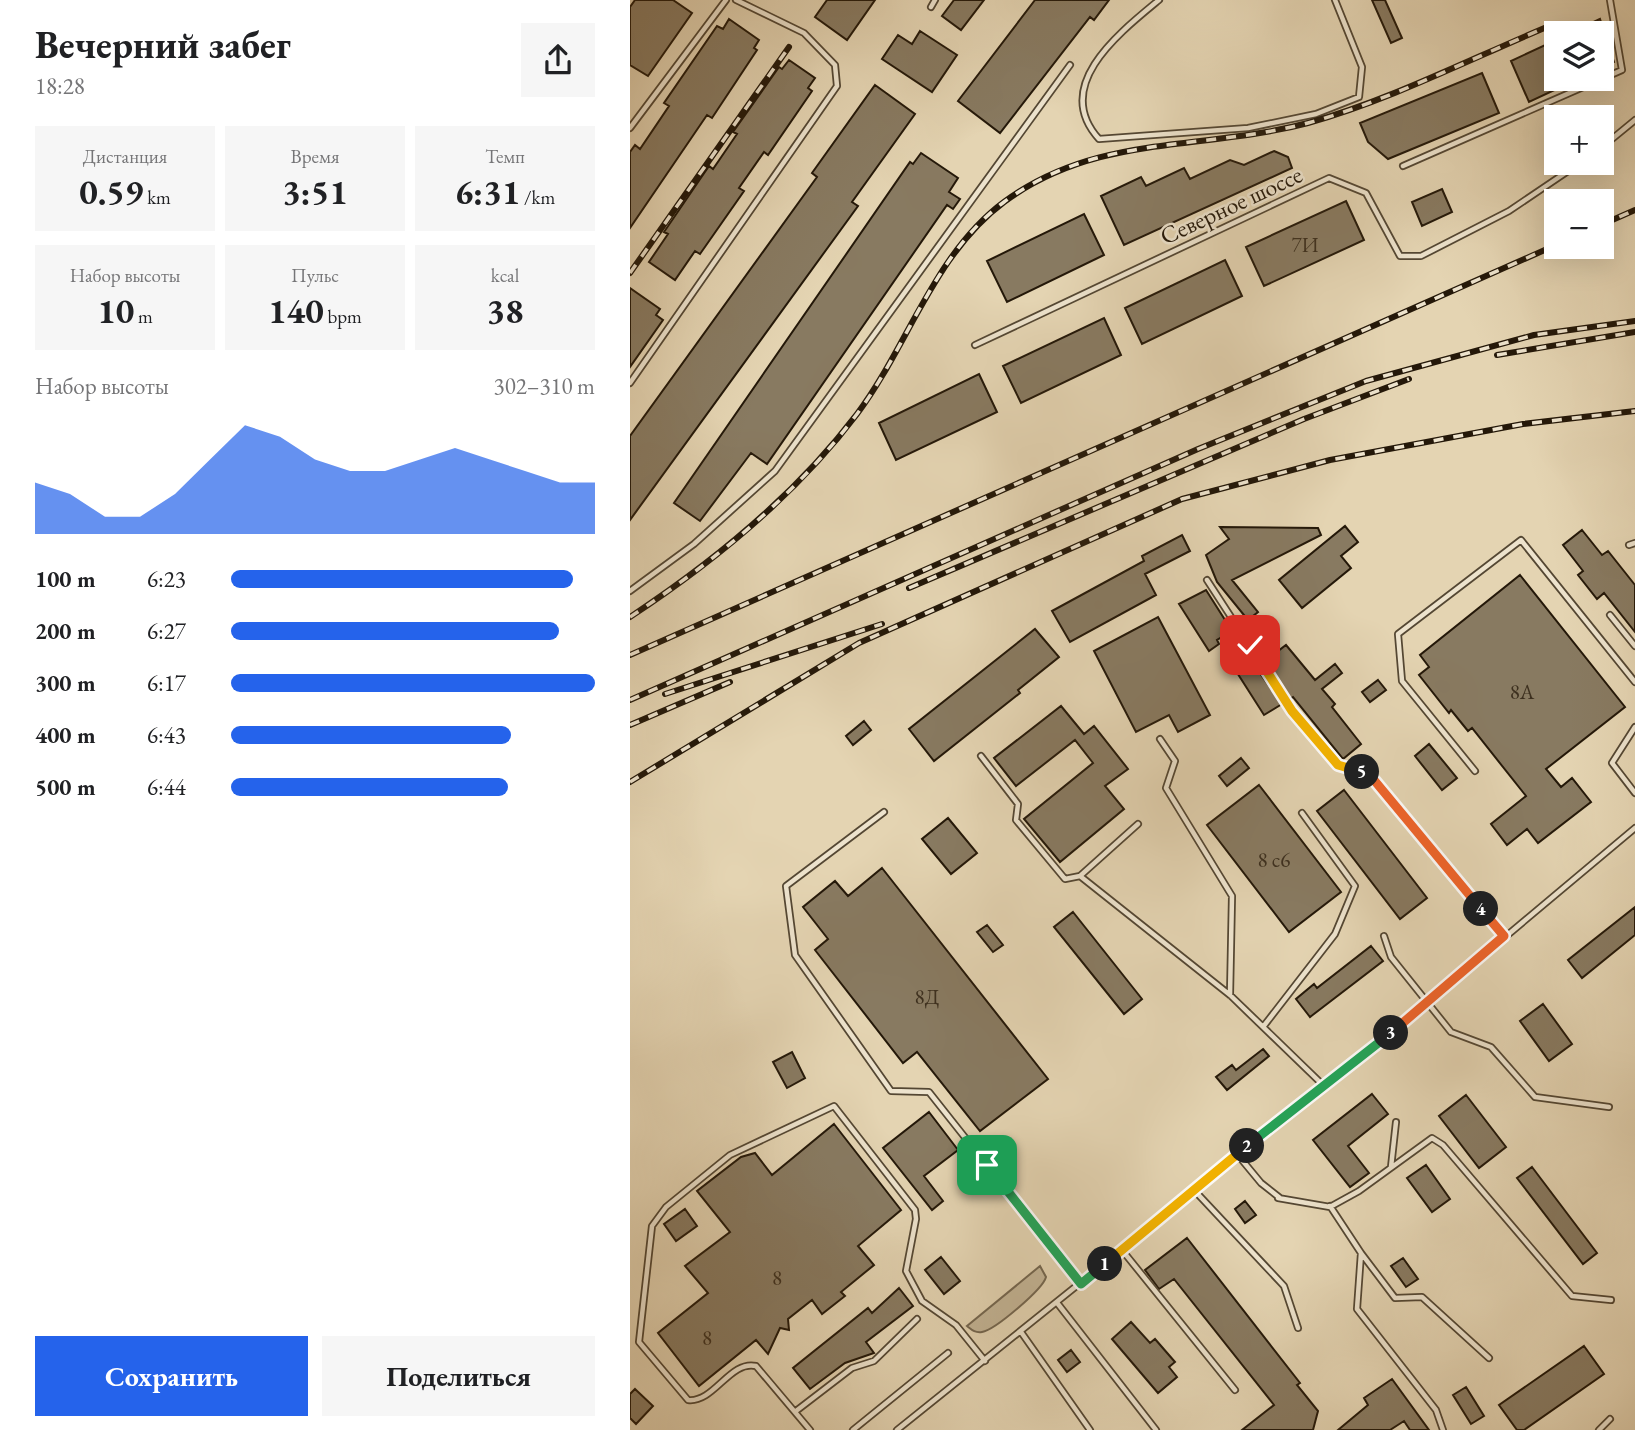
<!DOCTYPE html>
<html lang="ru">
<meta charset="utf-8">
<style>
body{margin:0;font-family:"EB Garamond",serif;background:#f6f6f6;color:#202124;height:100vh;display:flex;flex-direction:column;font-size:26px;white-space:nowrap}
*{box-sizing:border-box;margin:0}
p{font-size:23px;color:#757577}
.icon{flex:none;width:38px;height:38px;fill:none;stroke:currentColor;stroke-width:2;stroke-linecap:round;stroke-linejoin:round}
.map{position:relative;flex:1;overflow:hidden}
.sheet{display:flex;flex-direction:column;background:#fff;width:630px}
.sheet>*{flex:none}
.fabs{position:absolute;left:914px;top:21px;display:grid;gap:14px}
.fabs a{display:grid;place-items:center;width:70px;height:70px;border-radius:0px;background:#fff;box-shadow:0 7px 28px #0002;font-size:35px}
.pin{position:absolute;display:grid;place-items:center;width:60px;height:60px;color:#fff;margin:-30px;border-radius:14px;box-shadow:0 4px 10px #0006}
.km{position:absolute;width:35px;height:35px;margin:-18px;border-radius:50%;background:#222;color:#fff;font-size:19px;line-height:35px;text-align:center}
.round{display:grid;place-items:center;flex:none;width:74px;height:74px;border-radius:0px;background:#f6f6f6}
.summary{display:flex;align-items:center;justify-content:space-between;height:119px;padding:0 35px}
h1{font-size:38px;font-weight:700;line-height:52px}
.figures{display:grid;grid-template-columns:repeat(3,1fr);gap:10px;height:119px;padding:7px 35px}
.figures div{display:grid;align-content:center;border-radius:0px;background:#f6f6f6;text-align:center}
.figures b{font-size:35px;font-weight:700}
.figures small{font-size:19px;font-weight:400}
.figures p{font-size:19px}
.chart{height:196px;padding:14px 35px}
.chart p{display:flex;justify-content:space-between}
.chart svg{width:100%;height:126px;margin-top:7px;fill:#2563eb;opacity:.7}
.cta{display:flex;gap:14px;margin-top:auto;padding:14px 35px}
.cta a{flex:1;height:80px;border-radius:0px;background:#2563eb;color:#fff;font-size:28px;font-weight:700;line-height:80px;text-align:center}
.cta a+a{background:#f6f6f6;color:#202124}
ul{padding:0 35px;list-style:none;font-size:23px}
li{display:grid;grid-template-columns:112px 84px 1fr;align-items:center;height:52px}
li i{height:18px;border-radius:9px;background:#2563eb}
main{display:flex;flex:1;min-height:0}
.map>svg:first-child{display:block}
.green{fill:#c3b495;stroke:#74664f;stroke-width:2}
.building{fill:#887a61;stroke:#241809;stroke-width:2}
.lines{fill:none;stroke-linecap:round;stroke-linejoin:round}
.service-casing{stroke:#544733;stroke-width:8}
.service{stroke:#ede3cd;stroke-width:4.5}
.rail-casing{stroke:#241809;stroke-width:6}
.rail{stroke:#ede3cd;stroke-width:3.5;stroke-dasharray:10;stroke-linecap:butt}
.split-1-casing{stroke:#fff;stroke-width:14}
.split-2-casing{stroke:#fff;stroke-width:14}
.split-3-casing{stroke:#fff;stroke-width:14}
.split-4-casing{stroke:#fff;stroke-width:14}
.split-5-casing{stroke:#fff;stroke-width:14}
.split-6-casing{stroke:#fff;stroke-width:14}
.split-1{stroke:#22a559;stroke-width:9}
.split-2{stroke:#f5b400;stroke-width:9}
.split-3{stroke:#22a559;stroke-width:9}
.split-4{stroke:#f0652b;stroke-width:9}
.split-5{stroke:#f0652b;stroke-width:9}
.split-6{stroke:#f5b400;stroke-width:9}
.labels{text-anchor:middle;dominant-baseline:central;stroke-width:5;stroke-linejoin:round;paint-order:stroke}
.number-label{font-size:21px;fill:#3d301f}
.street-label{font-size:24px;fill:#241809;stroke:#ede3cd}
</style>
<main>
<section class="sheet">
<div class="summary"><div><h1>Вечерний забег</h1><p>18:28</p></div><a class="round"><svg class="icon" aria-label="share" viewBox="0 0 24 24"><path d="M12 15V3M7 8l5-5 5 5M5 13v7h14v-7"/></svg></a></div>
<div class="figures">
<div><p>Дистанция</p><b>0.59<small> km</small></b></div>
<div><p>Время</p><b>3:51</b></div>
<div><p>Темп</p><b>6:31<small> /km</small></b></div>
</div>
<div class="figures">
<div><p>Набор высоты</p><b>10<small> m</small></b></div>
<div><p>Пульс</p><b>140<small> bpm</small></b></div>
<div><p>kcal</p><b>38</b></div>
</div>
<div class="chart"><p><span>Набор высоты</span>302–310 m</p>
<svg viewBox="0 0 160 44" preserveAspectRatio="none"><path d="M0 44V26L10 30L20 38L30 38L40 30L50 18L60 6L70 10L80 18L90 22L100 22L110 18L120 14L130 18L140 22L150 26L160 26V44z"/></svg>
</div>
<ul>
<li><b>100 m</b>6:23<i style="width:94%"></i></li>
<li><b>200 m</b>6:27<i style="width:90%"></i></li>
<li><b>300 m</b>6:17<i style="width:100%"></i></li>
<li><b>400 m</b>6:43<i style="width:77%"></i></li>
<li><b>500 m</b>6:44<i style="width:76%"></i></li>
</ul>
<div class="cta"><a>Сохранить</a><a>Поделиться</a></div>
</section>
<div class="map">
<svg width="1005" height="1430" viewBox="0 0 1005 1430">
<rect width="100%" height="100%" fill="#e4d4b2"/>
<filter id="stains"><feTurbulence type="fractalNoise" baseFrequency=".00286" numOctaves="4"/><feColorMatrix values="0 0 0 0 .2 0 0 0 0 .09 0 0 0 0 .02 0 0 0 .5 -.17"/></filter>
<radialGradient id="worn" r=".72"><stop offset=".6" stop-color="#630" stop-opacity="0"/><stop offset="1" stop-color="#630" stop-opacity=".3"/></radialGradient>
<path class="green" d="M410 1266 416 1277C413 1289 365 1330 352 1332 345 1333 342 1330 337 1326Z"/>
<path class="building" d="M5 0H43L62 13 18 76 0 65V7Z
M197 0H245L217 40 185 17Z
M324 0H354L331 30 312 16Z
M405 0H479L464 20 460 17 370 133 328 101Z
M742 0H755L772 38 761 43Z
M99 19 129 40 124 48 127 50 82 118 77 115 0 228V152L5 145 10 149 39 106 34 103 87 26 93 29Z
M970 19 984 62 971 68V33H940Z
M290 31 327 55 302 92 252 59 268 35 282 44Z
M926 40V79H948L899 102 881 61Z
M159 60 185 78 178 88 182 91 138 155 134 152 109 188 114 191 70 254 65 251 45 280 19 262 38 234 34 232 79 166 83 169 107 134 103 132 149 67 152 69Z
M852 73 869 113 758 159 738 142 730 123Z
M245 85 285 114 222 202 228 206 0 520V436L187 177 182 173Z
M644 151 658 157 662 168 494 245 471 196 511 177 516 186 554 168 560 179 600 160 614 165Z
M291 153 328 178 319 192 330 199 323 209 317 205 137 464 121 453 70 521 44 503 280 162 283 164Z
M812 189 822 212 792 226 782 202Z
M716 201 734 240 634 286 616 247Z
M454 214 474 255 377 302 357 261Z
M595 260 612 296 512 344 495 308Z
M0 288 30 309 26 315 33 320 0 367Z
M474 318 491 355 391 403 373 366Z
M349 374 367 412 266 460 249 423Z
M715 526 728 542 711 556 721 568 672 608 649 580Z
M590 527 688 528 691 535 602 580 628 612 618 620 587 582 576 555 599 539Z
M952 530 972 555 978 551 1005 585V632L974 593 967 599 948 575 953 571 933 545Z
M552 535 560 551 515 574 526 595 440 642 422 611 514 561 512 556Z
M890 575 995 707 916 769 931 787 942 778 961 802 908 843 897 829 877 845 861 824 896 796 842 728 838 731 821 710 819 713 789 675 799 667 790 655Z
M576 590 602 631 587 640 589 644 579 651 549 604Z
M528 617 580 715 548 732 539 715 506 732 464 651Z
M405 629 429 657 388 690 390 693 304 761 279 729Z
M656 645 685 680 705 664 712 673 692 689 705 704 702 707 731 744 713 759 663 697 660 699 635 661Z
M614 651 652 704 634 715 599 660Z
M748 680 756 690 740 702 732 692Z
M431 706 454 734 464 726 498 769 475 786 494 809 430 862 394 819 463 763 445 740 386 786 364 758Z
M234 721 241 730 223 745 216 736Z
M799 744 827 778 812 790 785 756Z
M611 758 619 768 597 786 589 776Z
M629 785 711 892 659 932 577 825Z
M714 790 797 898 770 919 687 811Z
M318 818 347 853 321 874 292 839Z
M252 868 418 1079 350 1131 287 1052 273 1063 185 950 198 939 173 907 205 881 218 896Z
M1005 907V935L952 978 938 960Z
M443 912 512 999 494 1014 424 927Z
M357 925 373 945 363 952 347 932Z
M741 946 753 961 680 1017 666 999 684 984 687 988Z
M913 1004 942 1044 919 1061 890 1021Z
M633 1049 639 1056 597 1090 586 1077 602 1065 606 1070Z
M162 1052 175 1078 157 1088 143 1062Z
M742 1094 758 1114 718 1146 739 1173 720 1187 683 1140Z
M836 1095 876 1147 849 1168 809 1116Z
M299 1112 328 1150 294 1176 313 1201 302 1210 253 1148Z
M204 1124 271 1210 228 1246 244 1265 211 1292 215 1296 192 1314 182 1300 158 1319 159 1330 150 1328 138 1354 126 1340 69 1386 28 1333 78 1293 55 1266 100 1232 67 1191 111 1157 125 1153 142 1175Z
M796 1165 820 1199 802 1212 777 1178Z
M902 1167 967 1253 953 1264 887 1178Z
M615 1201 626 1215 615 1223 605 1209Z
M55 1209 67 1226 46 1241 34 1224Z
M557 1238 670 1383 667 1385 688 1411 683 1430H612L644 1405 544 1279 529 1289 515 1270Z
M311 1257 330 1281 314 1294 295 1270Z
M773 1258 788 1279 776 1287 761 1266Z
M269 1288 283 1306 236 1342 244 1353 215 1363 180 1389 163 1368 238 1308 242 1313Z
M501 1322 520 1343 525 1339 545 1362 539 1367 547 1377 528 1393 482 1339Z
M954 1346 974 1374 894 1430H887L869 1405Z
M441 1350 450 1362 437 1372 428 1360Z
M762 1379 799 1430H780L774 1421 760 1430H708L738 1405 734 1398Z
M836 1387 854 1416 841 1424 823 1395Z
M5 1389 23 1406 6 1424 0 1418V1394Z"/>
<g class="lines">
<g class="service-casing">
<path id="service" d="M529 0C489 33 421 86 469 139L618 128 686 114 729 97 732 67 705 0
M301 7 305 0
M0 128 96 0
M971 148 1005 120
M773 166 992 70 980 0
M345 345 699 178 736 193 770 256H791L879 211 950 163
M0 383 207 86 205 65 174 33 106 0
M999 545 1005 543
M577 580 662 711 708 765 739 774 874 936
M0 591 64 544 145 471 440 65
M980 615 1005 646
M1005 727 982 763 1005 793
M530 739 545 761 536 788 602 896 600 995
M351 756 388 804 386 820 435 879 450 876 600 995 693 1085
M845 771 772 681 768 634 891 540 1005 682
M254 812 156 886 165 955 261 1091 299 1092 451 1284
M450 876 508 824
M754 936 761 957 821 1032 861 1047 905 1097 979 1107
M633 1027 705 934 725 886 672 813
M607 1154 631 1183 650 1198
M761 1167 766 1122
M564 1190 654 1286 668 1328
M648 1198 700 1207 729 1191 802 1138 813 1145 942 1296 981 1300
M700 1206 731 1253 727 1309 806 1410 813 1430
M492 1250 605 1390
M731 1253 765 1298 792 1297 859 1358
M428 1304 526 1430
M391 1332 460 1430
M166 1411 222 1368 244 1361 287 1319
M180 1430 126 1366C100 1360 84 1403 58 1400L9 1342 22 1226 36 1207 100 1155 204 1106 285 1210 286 1219 276 1271 292 1301 326 1325 355 1361
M223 1430 318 1353
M267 1430 738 1052 1005 828
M969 1430 980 1419"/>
</g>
<use href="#service" class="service"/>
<g class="rail-casing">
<path id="rail" d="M971 225 1005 210
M0 273 159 47
M867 355 1005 332
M279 588 674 419 779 379
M0 617C85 561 165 496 227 414 278 346 304 254 374 202 467 133 572 151 678 123 761 100 844 57 924 24
M0 655 926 245
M35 694 252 624
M0 700 568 449 736 381 904 335 1005 321
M0 725 100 682
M0 782 229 643 552 499 700 460 893 424 1005 411"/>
</g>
<use href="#rail" class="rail"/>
</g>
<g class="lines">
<g class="split-1-casing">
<path id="split-1" d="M357 1165 451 1284 475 1264"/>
</g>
<g class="split-2-casing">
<path id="split-2" d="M475 1264 617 1146"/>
</g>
<g class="split-3-casing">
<path id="split-3" d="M617 1146 761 1033"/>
</g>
<g class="split-4-casing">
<path id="split-4" d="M761 1033 874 936 851 909"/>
</g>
<g class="split-5-casing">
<path id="split-5" d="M732 772 739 774 851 909"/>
</g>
<g class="split-6-casing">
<path id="split-6" d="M620 645 662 711 708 765 732 772"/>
</g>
<use href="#split-1" class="split-1"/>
<use href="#split-2" class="split-2"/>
<use href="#split-3" class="split-3"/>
<use href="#split-4" class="split-4"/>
<use href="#split-5" class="split-5"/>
<use href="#split-6" class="split-6"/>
</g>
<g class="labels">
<g class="number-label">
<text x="675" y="244">7И</text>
<text x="892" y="691">8А</text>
<text x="644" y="859">8 с6</text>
<text x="297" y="996">8Д</text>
<text x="147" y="1277">8</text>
<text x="77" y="1337">8</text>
</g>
<g class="street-label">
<text transform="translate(601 205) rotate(-25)">Северное шоссе</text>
</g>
</g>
<rect width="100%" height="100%" filter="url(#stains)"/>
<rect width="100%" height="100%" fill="url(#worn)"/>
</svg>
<div class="fabs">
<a><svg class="icon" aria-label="layers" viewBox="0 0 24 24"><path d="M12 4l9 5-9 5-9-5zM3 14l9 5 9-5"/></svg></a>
<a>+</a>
<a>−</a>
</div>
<div class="pin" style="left:357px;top:1165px;background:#1e9e55"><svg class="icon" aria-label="arrive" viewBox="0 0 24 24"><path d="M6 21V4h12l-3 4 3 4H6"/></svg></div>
<div class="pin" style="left:620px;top:645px;background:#d93025"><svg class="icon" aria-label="check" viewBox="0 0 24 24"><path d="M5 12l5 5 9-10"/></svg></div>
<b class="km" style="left:475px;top:1264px">1</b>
<b class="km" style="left:617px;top:1146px">2</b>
<b class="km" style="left:761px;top:1033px">3</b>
<b class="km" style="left:851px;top:909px">4</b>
<b class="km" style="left:732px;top:772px">5</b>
</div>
</main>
